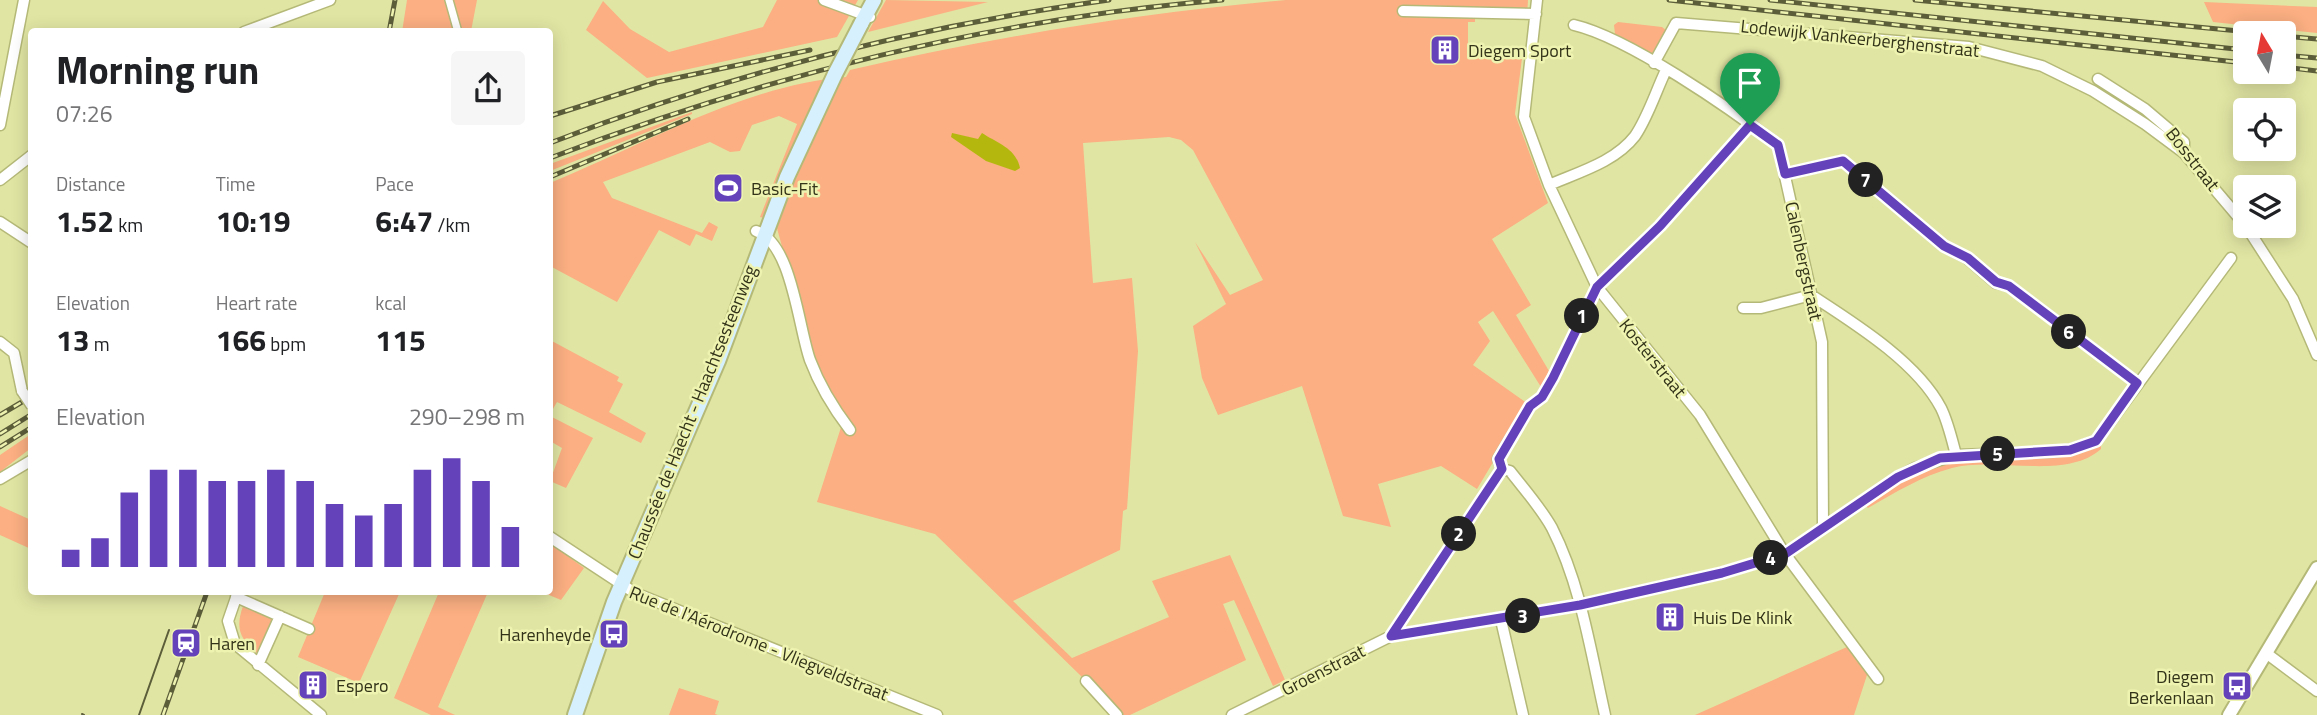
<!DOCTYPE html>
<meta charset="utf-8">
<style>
body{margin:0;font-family:"Titillium Web",sans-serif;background:#f6f6f6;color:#202124;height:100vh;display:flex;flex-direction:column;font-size:26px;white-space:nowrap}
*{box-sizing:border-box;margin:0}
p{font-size:23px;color:#757577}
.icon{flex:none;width:38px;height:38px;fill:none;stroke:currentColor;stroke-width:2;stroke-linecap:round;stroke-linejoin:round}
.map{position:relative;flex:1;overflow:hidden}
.side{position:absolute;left:28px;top:28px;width:525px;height:567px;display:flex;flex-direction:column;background:#fff;border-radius:7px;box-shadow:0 4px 18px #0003}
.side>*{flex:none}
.needle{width:46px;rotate:350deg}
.tools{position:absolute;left:2233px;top:21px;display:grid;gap:14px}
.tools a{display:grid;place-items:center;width:63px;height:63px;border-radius:7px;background:#fff;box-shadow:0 4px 18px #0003;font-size:35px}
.pin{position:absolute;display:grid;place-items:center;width:60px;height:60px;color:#fff;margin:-72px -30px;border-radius:50% 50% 50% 0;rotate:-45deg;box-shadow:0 0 7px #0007}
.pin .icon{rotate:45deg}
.km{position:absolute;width:35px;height:35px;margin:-18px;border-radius:50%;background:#222;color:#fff;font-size:19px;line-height:35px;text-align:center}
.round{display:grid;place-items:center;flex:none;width:74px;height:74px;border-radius:7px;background:#f6f6f6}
.overview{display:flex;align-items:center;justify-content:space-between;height:119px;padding:0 28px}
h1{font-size:38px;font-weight:700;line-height:52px}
.metrics{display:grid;grid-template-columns:repeat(3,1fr);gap:10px;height:119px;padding:7px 28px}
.metrics div{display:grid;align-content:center}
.metrics b{font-size:30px;font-weight:700}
.metrics small{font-size:19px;font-weight:400}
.metrics p{font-size:19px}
.chart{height:196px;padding:14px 28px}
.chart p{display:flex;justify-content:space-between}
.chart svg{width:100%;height:126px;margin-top:7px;stroke:#6442ba;stroke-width:6}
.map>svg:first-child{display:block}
.green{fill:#fbaf82}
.water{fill:#b4b80e}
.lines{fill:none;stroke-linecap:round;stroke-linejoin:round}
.pedestrian-casing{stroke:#b5b978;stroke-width:10}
.minor-casing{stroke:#b5b978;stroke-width:13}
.tertiary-casing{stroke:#b5b978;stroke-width:16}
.secondary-casing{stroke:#b5b978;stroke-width:18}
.pedestrian{stroke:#fff;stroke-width:7}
.minor{stroke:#fff;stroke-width:10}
.tertiary{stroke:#fff;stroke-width:12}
.secondary{stroke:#d6f0fd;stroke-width:14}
.tram{stroke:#5c5e3a;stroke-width:2}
.rail-casing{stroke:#5c5e3a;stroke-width:5}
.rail{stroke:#eef3b0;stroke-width:2.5;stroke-dasharray:8;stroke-linecap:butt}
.minor-bridge-casing{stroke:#b5b978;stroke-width:13;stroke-linecap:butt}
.secondary-bridge-casing{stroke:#b5b978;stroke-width:18;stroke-linecap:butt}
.minor-bridge{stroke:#fff;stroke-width:10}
.secondary-bridge{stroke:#d6f0fd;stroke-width:14}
.route-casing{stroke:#fff;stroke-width:14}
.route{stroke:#6442ba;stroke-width:9}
.labels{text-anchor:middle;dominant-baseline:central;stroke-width:5;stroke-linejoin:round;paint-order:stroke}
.street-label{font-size:18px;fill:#323319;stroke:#eef3b0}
.poi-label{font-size:18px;fill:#323319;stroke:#eef3b0;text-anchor:start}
</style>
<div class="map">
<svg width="2317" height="715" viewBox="0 0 2317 715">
<rect width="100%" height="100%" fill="#e1e5a3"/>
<path class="green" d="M407 0H477L471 31 402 32Z
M777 0H858L837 37 647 78 586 30 603 1 630 29 669 52 763 27Z
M886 0 988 2 868 32Z
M1286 0H1528L1527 16 1475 15V22H1468V58H1522L1515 114 1548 203 1492 239 1531 305 1516 315 1549 371 1541 387 1493 311 1478 322 1490 341 1473 365 1528 404 1477 489 1441 466 1378 484 1391 527 1343 516 1302 386 1218 415 1202 378 1193 326 1226 304 1195 242 1230 295 1263 280 1193 150 1181 140 1169 137 1083 143 1093 283 1132 278 1138 351 1127 509 1123 511 1120 550 1013 601 1072 658 1169 617 1152 581 1230 555 1285 680 1273 686 1234 600 1223 604 1246 660 1130 715H1114L1081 676 935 534 817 502 844 418 813 359 775 221 760 217 797 124 779 116 752 125 740 151 730 152 710 142 603 182 612 198 702 233 709 222 718 227 712 241 696 234 690 246 659 230 617 302 550 266V183C641 146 747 84 846 77L850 70C994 37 1139 13 1286 0Z
M2204 2 2317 7V33L2213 22Z
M1618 22 1662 27 1667 31 1651 55 1615 34 1614 25Z
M692 112V114L550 171V164Z
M550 340 619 377 617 381 623 384 609 412 646 433 641 443 557 402 550 414Z
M550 416 593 438 566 488 550 481 562 448 550 441Z
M31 434V448L0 472V455Z
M2101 443V449C2065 481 1996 456 1952 468 1921 476 1895 493 1868 508L1865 505C1889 488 1912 469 1940 462 1994 450 2048 465 2101 443Z
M0 506 31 520V549L0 535Z
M550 543 584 568 561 600 542 592H550Z
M325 592H400L359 683 298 657Z
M439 592H488L438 707 455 715H431L394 698Z
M243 606 274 620 258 654C240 639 235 629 243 606Z
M1847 647 1868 672 1854 715H1695Z
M679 688 719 701 715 714 718 715H669Z"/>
<path class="water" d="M952 133 978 139 982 133C997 143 1016 148 1020 168L1015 171 986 161 951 137Z"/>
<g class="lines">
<g class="pedestrian-casing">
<path id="pedestrian" d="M449 0 458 32"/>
</g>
<g class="minor-casing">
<path id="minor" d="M824 0 870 17
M1537 0 1524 117 1549 185 1597 287 1700 415 1785 554 1878 679
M1403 11 1536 14
M1574 25C1629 38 1731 109 1778 145L1822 342 1823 526
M244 32 330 0
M1654 63 1676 23 1969 47 2042 66 2093 91 2145 124 2184 153 2245 225
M2098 79 2145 109 2184 142V153
M0 125 24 0
M1785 174 1843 161 1944 246 1967 258 1996 283 2009 286 2137 383
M0 180 32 155
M1549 185C1579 172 1615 162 1635 136 1648 117 1656 91 1666 70
M0 222 32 243
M2246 226 2293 299 2317 355
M756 231C792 243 798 326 810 360 819 384 834 409 850 430
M1743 308H1761L1811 295C1854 323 1917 362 1941 408 1948 422 1952 440 1956 455
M0 342 14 353 22 391
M1502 469 1510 471C1524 489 1541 508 1552 528 1581 585 1591 653 1605 715
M0 479 32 460
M550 537 635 593 937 715
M238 592 228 621 235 644 321 715
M236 597 309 629
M1501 620 1523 715
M1391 636 1502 469 1498 459 1530 406 1542 397 1553 378 1597 287 1660 226 1750 125
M2266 653 2317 691
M258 665 280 616
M1086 681 1117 715
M1232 715 1391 636 1580 605 1722 573 1785 554 1898 477 1915 468 1956 455 2048 452 2070 450 2096 441 2231 258"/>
</g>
<g class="tertiary-casing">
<path id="tertiary" d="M2229 715 2317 568"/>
</g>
<g class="secondary-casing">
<path id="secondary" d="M861 24 874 0
M575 715 614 602 718 361 787 177 835 74"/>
</g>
<use href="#pedestrian" class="pedestrian"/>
<use href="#minor" class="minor"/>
<use href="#tertiary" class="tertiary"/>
<use href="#secondary" class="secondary"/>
<path class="tram" d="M82 714 84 715
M139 715 169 630"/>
<g class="rail-casing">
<path id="rail" d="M1669 0 2245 63
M1770 0 2245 50
M1915 0 2260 33
M389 32 395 0
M2284 36 2317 39
M2284 55 2317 58
M2284 67 2317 71
M550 116 657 82 810 50
M550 143C729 74 919 26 1109 0
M550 158C764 76 993 19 1222 0
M550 177 688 119
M0 415 32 396
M0 434 32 414
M0 447 32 427
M163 715 207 592"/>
</g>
<use href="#rail" class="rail"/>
<g class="minor-bridge-casing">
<path id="minor-bridge" d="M22 391 32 406"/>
</g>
<g class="secondary-bridge-casing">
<path id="secondary-bridge" d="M835 74 861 24"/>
</g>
<use href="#minor-bridge" class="minor-bridge"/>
<use href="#secondary-bridge" class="secondary-bridge"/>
</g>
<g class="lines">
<g class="route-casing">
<path id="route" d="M1750 125 1778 145 1785 174 1843 161 1944 246 1968 258 1996 282 2009 286 2137 383 2096 441 2070 450 1940 458 1898 477 1785 554 1722 573 1580 605 1391 636 1502 469 1499 459 1530 406 1542 397 1553 378 1597 287 1660 226Z"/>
</g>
<use href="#route" class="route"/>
</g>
<defs>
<g id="building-square" transform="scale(1.575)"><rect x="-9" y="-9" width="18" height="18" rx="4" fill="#6442ba" stroke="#eef3b0"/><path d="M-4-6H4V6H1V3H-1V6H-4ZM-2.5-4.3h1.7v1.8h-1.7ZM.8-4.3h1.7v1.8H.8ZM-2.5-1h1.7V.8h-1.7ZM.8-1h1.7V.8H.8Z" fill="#fff"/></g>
<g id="stadium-square" transform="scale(1.575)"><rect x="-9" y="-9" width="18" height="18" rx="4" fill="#6442ba" stroke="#eef3b0"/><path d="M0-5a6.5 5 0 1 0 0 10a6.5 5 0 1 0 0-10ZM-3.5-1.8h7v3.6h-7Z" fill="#fff"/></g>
<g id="bus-square" transform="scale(1.575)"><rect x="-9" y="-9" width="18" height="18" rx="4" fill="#6442ba" stroke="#eef3b0"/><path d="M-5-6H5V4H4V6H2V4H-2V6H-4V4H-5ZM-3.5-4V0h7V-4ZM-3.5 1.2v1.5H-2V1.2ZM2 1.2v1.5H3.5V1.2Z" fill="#fff"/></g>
<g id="station-square" transform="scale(1.575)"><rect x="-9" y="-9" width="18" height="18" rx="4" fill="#6442ba" stroke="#eef3b0"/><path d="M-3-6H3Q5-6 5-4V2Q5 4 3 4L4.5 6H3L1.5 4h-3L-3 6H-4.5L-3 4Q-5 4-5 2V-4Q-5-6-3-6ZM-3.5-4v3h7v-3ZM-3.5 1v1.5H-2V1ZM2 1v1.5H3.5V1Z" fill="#fff"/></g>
</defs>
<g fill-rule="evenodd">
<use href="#building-square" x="1445" y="50"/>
<use href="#stadium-square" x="728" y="188"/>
<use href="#building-square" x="1670" y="617"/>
<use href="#bus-square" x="614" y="634"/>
<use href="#station-square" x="186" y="643"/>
<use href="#building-square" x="313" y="685"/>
<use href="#bus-square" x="2237" y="686"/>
</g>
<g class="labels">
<g class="street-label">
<text transform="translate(1860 38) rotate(6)">Lodewijk Vankeerberghenstraat</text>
<text transform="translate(2193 159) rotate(52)">Bosstraat</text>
<text transform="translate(1804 261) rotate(78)">Calenbergstraat</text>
<text transform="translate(1653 358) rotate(51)">Kosterstraat</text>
<text transform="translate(692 412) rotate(-68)">Chaussée de Haecht - Haachtsesteenweg</text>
<text transform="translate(759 643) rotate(22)">Rue de l'Aérodrome - Vliegveldstraat</text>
<text transform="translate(1323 670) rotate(-27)">Groenstraat</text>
</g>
<g class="poi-label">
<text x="1468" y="50">Diegem Sport</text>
<text x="751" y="188">Basic-Fit</text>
<text x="1693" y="617">Huis De Klink</text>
<text x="591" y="634" text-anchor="end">Harenheyde</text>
<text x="209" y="643">Haren</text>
<text x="2214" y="676" text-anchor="end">Diegem<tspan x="2214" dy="21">Berkenlaan</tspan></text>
<text x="336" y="685">Espero</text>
</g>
</g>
</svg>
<div class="tools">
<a><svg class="needle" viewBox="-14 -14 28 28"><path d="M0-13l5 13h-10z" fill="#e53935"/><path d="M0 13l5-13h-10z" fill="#757577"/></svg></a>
<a><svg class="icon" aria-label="locate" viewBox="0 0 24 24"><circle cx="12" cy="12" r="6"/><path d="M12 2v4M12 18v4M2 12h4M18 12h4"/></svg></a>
<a><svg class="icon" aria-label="layers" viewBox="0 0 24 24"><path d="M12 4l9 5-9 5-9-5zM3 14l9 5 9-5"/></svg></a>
</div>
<div class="pin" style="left:1750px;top:125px;background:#1e9e55"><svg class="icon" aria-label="arrive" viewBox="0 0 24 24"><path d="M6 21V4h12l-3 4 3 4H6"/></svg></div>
<b class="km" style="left:1582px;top:316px">1</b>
<b class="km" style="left:1459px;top:534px">2</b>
<b class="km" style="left:1523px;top:616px">3</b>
<b class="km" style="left:1771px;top:558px">4</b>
<b class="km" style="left:1998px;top:454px">5</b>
<b class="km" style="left:2069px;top:332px">6</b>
<b class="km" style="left:1866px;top:180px">7</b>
<section class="side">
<div class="overview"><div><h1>Morning run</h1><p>07:26</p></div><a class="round"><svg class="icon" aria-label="share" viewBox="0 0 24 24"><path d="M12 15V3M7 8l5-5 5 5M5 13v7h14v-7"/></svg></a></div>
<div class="metrics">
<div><p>Distance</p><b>1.52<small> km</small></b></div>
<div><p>Time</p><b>10:19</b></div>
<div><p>Pace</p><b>6:47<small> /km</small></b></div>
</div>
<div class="metrics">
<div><p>Elevation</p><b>13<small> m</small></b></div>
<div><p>Heart rate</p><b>166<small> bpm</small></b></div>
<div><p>kcal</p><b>115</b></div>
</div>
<div class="chart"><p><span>Elevation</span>290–298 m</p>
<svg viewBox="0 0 160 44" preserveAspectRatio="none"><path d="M5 44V38M15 44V34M25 44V18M35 44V10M45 44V10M55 44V14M65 44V14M75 44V10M85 44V14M95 44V22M105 44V26M115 44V22M125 44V10M135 44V6M145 44V14M155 44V30"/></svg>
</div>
</section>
</div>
